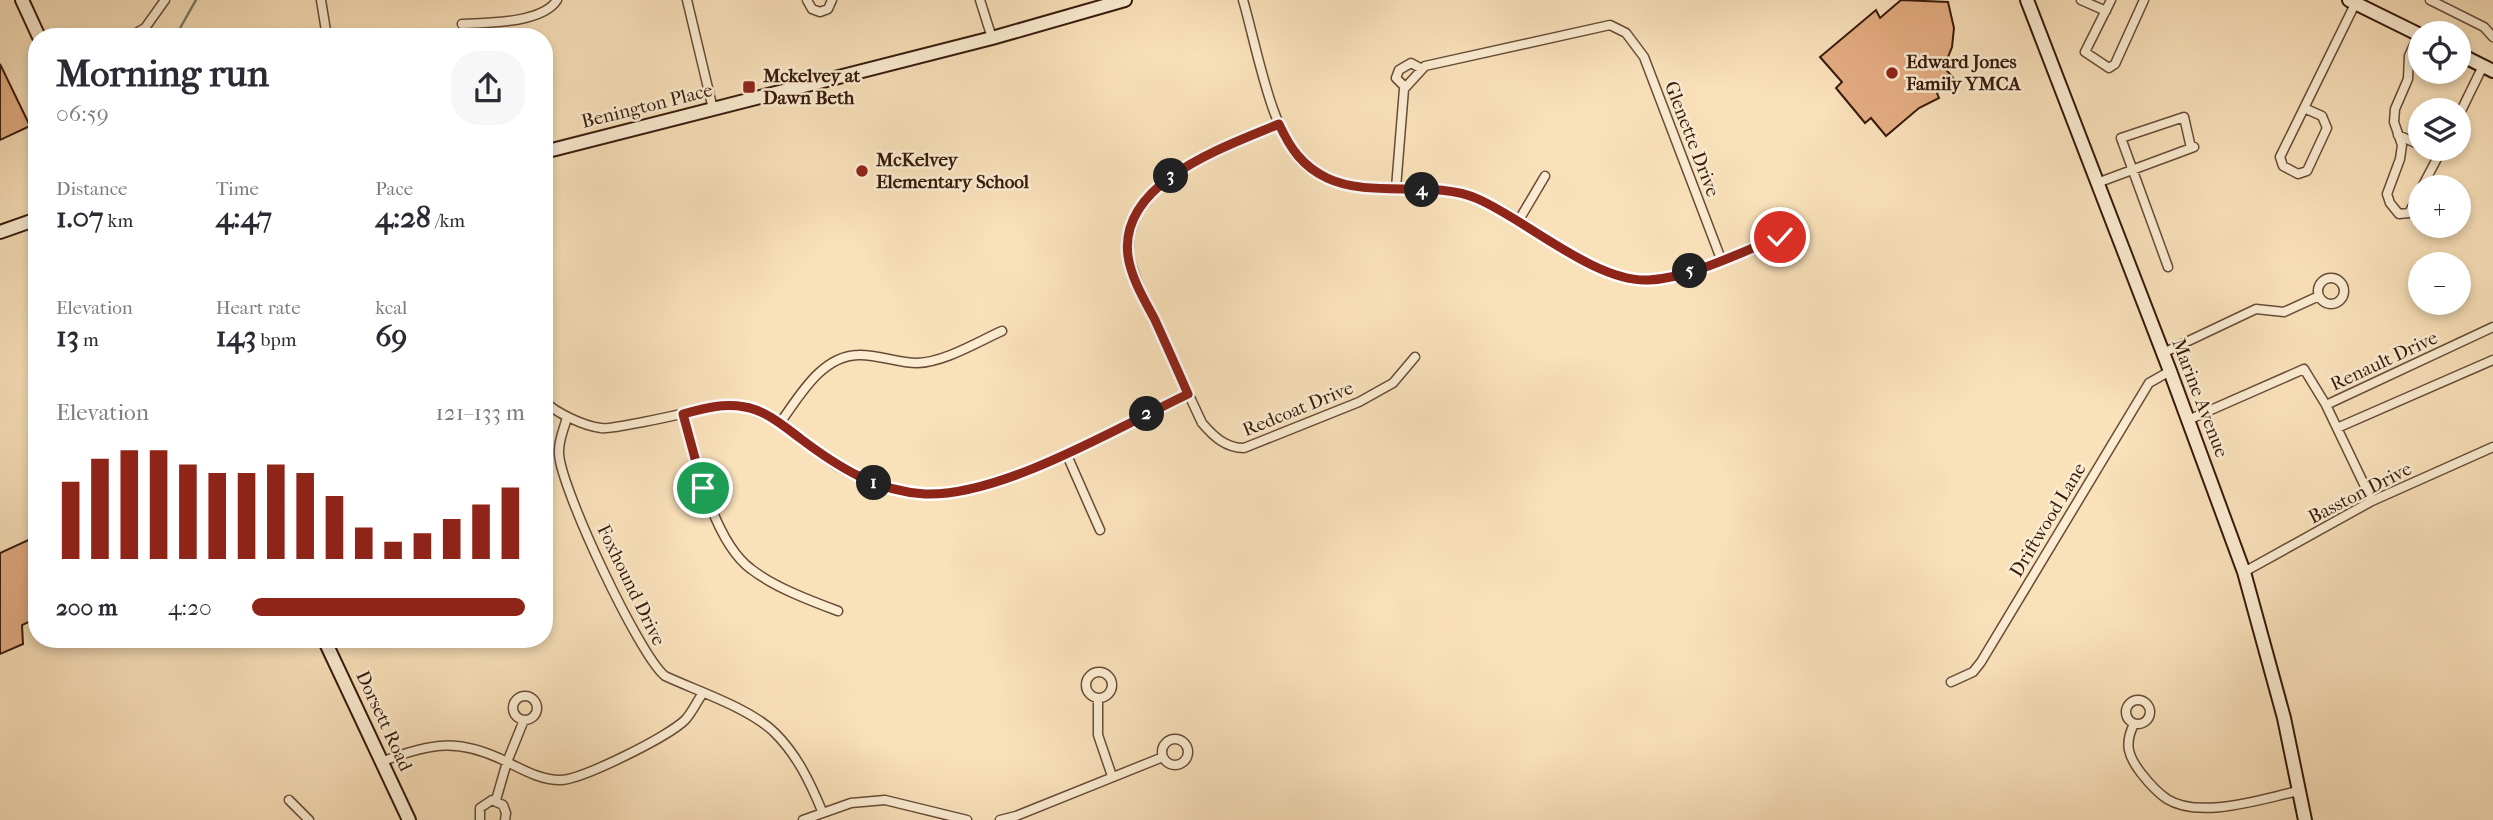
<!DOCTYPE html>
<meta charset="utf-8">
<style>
body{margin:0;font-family:"IM FELL French Canon",serif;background:#f7f7f7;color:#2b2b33;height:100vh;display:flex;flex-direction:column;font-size:26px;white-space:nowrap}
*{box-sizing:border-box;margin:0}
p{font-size:23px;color:#7c7c81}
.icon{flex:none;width:38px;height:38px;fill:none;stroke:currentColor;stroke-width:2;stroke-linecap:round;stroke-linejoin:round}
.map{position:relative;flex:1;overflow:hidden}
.panel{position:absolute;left:28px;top:28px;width:525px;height:620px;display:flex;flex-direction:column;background:#fff;border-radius:28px;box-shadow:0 4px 10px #0003}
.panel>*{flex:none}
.buttons{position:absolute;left:2408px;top:21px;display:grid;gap:14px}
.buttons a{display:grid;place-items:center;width:63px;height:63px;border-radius:50%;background:#fff;box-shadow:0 4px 10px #0003;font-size:35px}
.pin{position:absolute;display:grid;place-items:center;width:60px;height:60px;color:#fff;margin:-30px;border:4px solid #fff;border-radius:50%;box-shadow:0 2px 7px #0007}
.km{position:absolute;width:35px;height:35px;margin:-18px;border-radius:50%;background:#222;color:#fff;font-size:19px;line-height:35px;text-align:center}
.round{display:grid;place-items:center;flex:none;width:74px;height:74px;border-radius:28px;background:#f7f7f7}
.headline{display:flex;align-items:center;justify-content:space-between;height:119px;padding:0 28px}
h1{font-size:38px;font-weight:700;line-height:52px}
.stats{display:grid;grid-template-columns:repeat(3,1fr);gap:10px;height:119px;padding:7px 28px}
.stats div{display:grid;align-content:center}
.stats b{font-size:30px;font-weight:700}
.stats small{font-size:19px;font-weight:400}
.stats p{font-size:19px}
.chart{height:196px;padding:14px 28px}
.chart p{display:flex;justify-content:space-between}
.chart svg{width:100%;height:126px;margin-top:7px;stroke:#8f2418;stroke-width:6}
ul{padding:0 28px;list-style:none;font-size:23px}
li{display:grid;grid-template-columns:112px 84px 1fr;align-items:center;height:52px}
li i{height:18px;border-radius:9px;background:#8f2418}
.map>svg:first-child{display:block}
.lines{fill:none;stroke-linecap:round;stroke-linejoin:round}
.stream{stroke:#757b70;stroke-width:2.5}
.building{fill:#e5ad83;stroke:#37190b;stroke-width:2}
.street-casing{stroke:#684b37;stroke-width:11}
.secondary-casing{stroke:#37190b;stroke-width:16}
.street{stroke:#fbecd2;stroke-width:8}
.secondary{stroke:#fbecd2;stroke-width:12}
.route-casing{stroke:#fff;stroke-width:14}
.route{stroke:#8f2418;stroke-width:9}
.poi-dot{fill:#8f2418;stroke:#fbecd2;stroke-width:2.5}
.labels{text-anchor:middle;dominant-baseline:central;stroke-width:5;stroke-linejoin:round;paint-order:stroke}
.poi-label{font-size:19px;font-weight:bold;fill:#37190b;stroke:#fbecd2;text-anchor:start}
.street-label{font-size:19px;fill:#37190b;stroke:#fbecd2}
</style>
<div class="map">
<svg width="2493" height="820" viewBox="0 0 2493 820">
<rect width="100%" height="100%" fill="#f9e1ba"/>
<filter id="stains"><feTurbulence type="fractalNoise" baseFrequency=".00286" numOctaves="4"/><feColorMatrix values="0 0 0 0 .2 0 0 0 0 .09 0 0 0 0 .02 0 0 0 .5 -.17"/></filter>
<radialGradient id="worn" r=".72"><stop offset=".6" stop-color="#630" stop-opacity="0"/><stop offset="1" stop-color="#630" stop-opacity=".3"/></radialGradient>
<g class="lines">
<path class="stream" d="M175 37 196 0"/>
</g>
<path class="building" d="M1901 0 1948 2 1954 28 1952 47 1944 67 1954 79 1937 93 1939 98 1919 108 1886 136 1871 118 1865 123 1836 88 1842 82 1820 57 1876 10 1880 18Z
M0 64 30 126 0 140Z
M37 536V618L22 625 23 644 0 654V553Z"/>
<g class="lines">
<g class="street-casing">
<path id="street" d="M321 0 327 37
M687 0 713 109
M807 0 812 9 820 12 828 9 832 0
M980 0 992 38
M1243 0C1256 44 1271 133 1303 163 1344 202 1422 181 1473 197 1531 216 1586 282 1649 280 1691 278 1741 252 1780 237
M2081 0 2106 11
M2111 0 2085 52 2109 68 2115 64 2144 0
M2430 0 2484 27 2493 37
M462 24C488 23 543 23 557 0
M2419 34 2409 56 2408 79 2395 109 2394 122 2402 145 2400 159 2387 194 2390 203 2399 214 2409 213 2420 192
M129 37 145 28 165 0
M1405 87 1396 78 1399 70 1411 63 1422 69
M2304 108 2322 116 2327 128 2307 171 2298 174 2283 166 2280 157 2357 0
M2459 115 2483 66
M1279 124 1206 155 1163 181 1137 213 1130 233 1128 255 1140 290 1202 423C1214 437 1226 448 1244 448L1359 402 1393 383 1415 357
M2398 135 2420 145
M2430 149 2440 153
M2097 183 2194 147
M2422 187 2442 149
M1396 188 1404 89 1425 66 1610 25 1626 33 1644 57 1721 259
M1519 220 1545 176
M2168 267 2121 138 2184 117 2191 148
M2318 291a13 13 0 1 1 26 0a13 13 0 1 1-26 0Z
M2163 353 2256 309 2284 312 2319 296
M544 401C556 413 584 426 601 428 609 430 673 416 685 413 696 411 709 405 721 405 768 403 799 442 836 465 863 481 895 493 926 494 1003 496 1118 428 1188 394
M2326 405 2493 327
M683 414C695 458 713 541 751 569 774 587 811 601 838 611
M567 417C564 430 558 440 559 454 561 489 639 655 665 676 697 691 750 708 775 733 797 755 810 782 822 811
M2188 420 2304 369 2326 405 2372 501
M780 423C799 397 821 356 858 355 877 354 897 363 917 363 945 362 977 342 1002 331
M2337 428 2493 360
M1066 453 1100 530
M2244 572 2372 501 2493 447
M1086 685a13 13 0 1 1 26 0a13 13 0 1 1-26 0Z
M1951 682 1973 672 1981 662 2149 383 2170 371
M513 708a12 12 0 1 1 24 0a12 12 0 1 1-24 0Z
M1098 699V735L1112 776
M2126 712a12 12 0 1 1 24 0a12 12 0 1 1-24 0Z
M2134 724C2124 744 2128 756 2141 773 2148 782 2158 793 2167 799 2200 820 2264 798 2299 791
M1162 752a13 13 0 1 1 26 0a13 13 0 1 1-26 0Z
M381 762C432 742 460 738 509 763 525 771 542 780 560 780 582 780 669 736 685 720 692 713 697 701 703 693
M289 800 309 820
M496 800 507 762 524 720
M480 820V808L492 800 503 805 506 813 505 820
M803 820 851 803 885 800 967 820
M1000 820 1016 816 1163 757"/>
</g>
<g class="secondary-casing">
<path id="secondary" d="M22 0 39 37
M2027 0 2170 371 2244 572 2284 718 2305 820
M2349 0 2420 35
M2459 54 2493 71
M544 152 992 38 1125 0
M0 232 37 219
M324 639 409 820"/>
</g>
<use href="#street" class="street"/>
<use href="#secondary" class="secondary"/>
</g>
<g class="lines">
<g class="route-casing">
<path id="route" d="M703 488 683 414C705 408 723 403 745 407 765 410 785 427 801 439 838 467 876 491 925 494 1001 497 1119 427 1188 394 1177 369 1166 344 1155 320 1145 301 1131 278 1128 256 1118 182 1227 146 1279 124 1290 148 1302 166 1327 178 1371 199 1433 179 1478 199 1528 221 1596 283 1649 280 1691 278 1741 252 1780 237"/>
</g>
<use href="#route" class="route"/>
</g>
<g class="poi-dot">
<circle cx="1892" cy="73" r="7"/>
<rect x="742" y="80" width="14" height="14" rx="3.5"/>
<circle cx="862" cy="171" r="7"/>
</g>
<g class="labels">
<g class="poi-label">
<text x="1906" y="62">Edward Jones<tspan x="1906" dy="22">Family YMCA</tspan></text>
<text x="763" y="76">Mckelvey at<tspan x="763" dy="22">Dawn Beth</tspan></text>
<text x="876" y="160">McKelvey<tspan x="876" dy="22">Elementary School</tspan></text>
</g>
<g class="street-label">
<text transform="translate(647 106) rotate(-14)">Benington Place</text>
<text transform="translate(1692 139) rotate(69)">Glenette Drive</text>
<text transform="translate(2384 361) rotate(-25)">Renault Drive</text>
<text transform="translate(2200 398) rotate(69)">Marine Avenue</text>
<text transform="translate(1298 409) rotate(-22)">Redcoat Drive</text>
<text transform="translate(2360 493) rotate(-27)">Basston Drive</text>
<text transform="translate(2048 520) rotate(-59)">Driftwood Lane</text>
<text transform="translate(631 585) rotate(64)">Foxhound Drive</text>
<text transform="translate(384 721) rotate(65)">Dorsett Road</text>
</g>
</g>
<rect width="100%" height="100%" filter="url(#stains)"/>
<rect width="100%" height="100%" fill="url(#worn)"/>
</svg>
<div class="buttons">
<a><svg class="icon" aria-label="locate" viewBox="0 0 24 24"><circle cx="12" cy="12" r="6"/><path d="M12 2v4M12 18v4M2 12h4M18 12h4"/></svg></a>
<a><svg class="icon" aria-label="layers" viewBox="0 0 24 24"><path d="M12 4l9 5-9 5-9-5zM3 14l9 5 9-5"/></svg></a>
<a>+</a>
<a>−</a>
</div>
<div class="pin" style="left:703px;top:488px;background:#1e9e55"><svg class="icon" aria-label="arrive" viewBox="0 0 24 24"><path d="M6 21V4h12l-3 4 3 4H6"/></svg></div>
<div class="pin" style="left:1780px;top:237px;background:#d93025"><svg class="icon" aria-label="check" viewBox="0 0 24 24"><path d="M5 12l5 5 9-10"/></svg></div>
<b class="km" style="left:874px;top:483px">1</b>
<b class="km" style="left:1147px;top:414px">2</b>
<b class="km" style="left:1171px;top:176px">3</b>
<b class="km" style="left:1422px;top:190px">4</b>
<b class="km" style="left:1690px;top:271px">5</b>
<section class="panel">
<div class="headline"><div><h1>Morning run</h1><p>06:59</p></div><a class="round"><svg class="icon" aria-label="share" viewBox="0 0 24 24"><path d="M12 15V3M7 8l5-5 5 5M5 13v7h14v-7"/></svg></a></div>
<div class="stats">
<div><p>Distance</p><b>1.07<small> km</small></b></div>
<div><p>Time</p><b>4:47</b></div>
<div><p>Pace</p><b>4:28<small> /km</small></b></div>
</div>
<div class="stats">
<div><p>Elevation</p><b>13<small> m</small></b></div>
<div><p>Heart rate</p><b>143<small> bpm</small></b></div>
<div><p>kcal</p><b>69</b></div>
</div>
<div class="chart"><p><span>Elevation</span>121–133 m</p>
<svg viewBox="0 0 160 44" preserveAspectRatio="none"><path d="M5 44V17M15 44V9M25 44V6M35 44V6M45 44V11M55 44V14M65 44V14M75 44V11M85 44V14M95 44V22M105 44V33M115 44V38M125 44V35M135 44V30M145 44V25M155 44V19"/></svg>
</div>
<ul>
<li><b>200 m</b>4:20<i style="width:100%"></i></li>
</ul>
</section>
</div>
